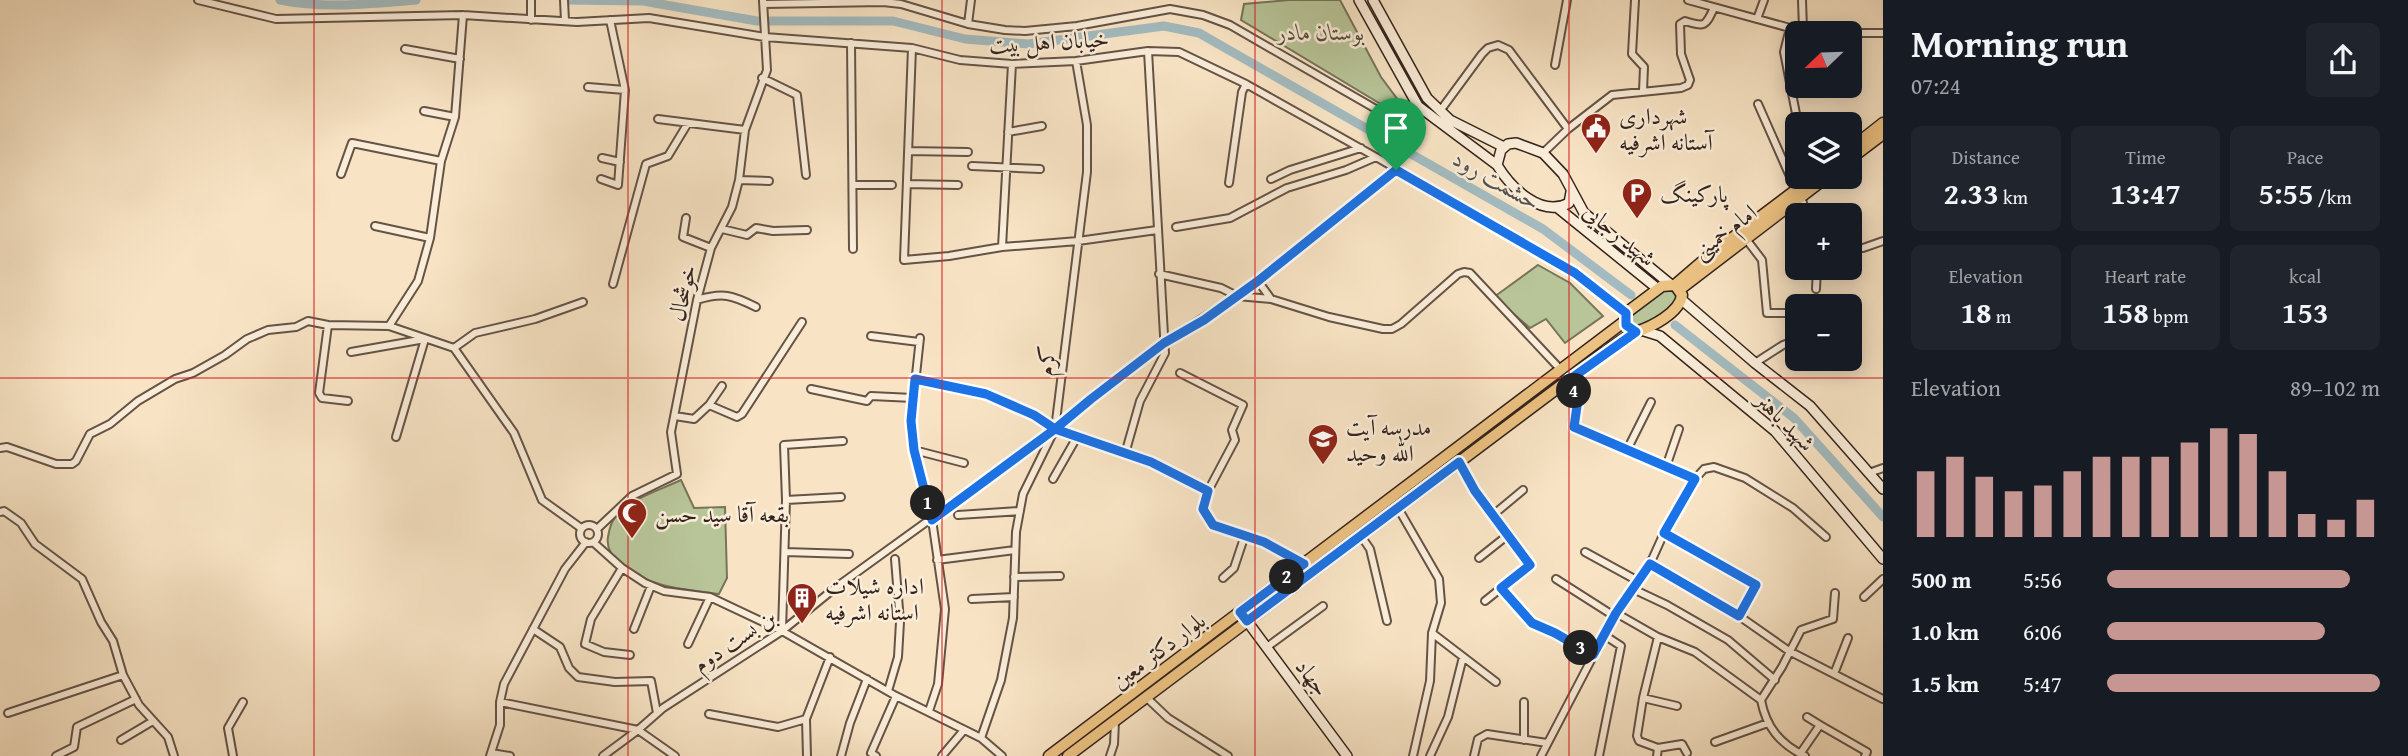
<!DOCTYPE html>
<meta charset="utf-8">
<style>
body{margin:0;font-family:"Gentium Book Plus",Amiri,serif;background:#20242c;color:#f1f3f6;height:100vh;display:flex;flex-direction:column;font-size:26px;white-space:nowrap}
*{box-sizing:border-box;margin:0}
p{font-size:23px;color:#9ea1a6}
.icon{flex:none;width:38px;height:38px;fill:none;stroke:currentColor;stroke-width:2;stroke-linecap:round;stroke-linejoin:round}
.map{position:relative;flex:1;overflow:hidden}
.sheet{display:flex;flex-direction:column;background:#171b24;width:525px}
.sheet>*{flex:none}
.needle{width:46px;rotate:247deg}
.tools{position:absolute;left:1785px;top:21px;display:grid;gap:14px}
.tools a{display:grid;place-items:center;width:77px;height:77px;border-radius:10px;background:#171b24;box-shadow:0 4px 18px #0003;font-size:35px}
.pin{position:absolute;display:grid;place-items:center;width:60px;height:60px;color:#fff;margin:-72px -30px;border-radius:50% 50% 50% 0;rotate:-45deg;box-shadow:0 0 7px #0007}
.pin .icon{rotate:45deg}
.km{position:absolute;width:35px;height:35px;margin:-18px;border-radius:50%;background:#222;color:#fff;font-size:19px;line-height:35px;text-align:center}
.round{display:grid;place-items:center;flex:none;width:74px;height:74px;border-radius:10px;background:#20242c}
.head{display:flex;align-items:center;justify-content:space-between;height:119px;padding:0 28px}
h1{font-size:38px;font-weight:700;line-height:52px}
.metrics{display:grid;grid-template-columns:repeat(3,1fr);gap:10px;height:119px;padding:7px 28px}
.metrics div{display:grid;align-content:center;border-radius:10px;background:#20242c;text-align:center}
.metrics b{font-size:30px;font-weight:700}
.metrics small{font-size:19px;font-weight:400}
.metrics p{font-size:19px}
.chart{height:196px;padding:14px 28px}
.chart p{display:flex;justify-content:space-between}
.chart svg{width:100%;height:126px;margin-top:7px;stroke:#c59692;stroke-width:6}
ul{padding:0 28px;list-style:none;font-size:23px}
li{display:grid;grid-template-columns:112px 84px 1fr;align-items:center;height:52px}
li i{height:18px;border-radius:9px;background:#c59692}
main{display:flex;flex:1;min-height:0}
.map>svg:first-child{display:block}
.green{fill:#b8c599;stroke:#76745a;stroke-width:2}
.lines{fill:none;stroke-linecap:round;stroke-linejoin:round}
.canal{stroke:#a3bbc0;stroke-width:9}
.street-casing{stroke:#655346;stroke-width:10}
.secondary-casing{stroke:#34231c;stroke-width:12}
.primary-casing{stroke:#34231c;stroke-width:13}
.street{stroke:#faedd9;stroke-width:6}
.secondary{stroke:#faedd9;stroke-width:9}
.primary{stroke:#ecc282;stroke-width:10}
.route-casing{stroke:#fff;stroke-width:14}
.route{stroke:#1a73e8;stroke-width:9}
.grid{fill:none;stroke:#d62828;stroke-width:2;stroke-opacity:0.55}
.labels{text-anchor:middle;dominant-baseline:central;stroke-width:5;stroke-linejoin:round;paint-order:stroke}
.park-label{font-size:23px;font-style:italic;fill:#554c3b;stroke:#faedd9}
.street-label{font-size:23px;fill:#34231c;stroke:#faedd9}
.poi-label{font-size:23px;fill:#34231c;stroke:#faedd9;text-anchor:start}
.water-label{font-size:24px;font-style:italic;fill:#55514d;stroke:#faedd9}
</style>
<main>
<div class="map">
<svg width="1883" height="756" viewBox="0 0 1883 756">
<rect width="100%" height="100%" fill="#f8e4c5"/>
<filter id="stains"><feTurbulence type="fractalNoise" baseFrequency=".00286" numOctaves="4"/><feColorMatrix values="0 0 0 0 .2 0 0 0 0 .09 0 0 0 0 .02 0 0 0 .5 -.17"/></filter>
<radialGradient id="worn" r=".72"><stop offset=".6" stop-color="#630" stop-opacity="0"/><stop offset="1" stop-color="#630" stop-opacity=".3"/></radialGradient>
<path class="green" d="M1289 0H1340L1381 77 1398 100 1396 109H1389L1241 20 1244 4Z
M1538 265 1570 283 1603 316 1565 343 1546 319 1530 328 1494 297Z
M1665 288 1672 289 1678 297 1676 303 1643 327 1640 328 1631 324 1629 316Z
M681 480 694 508 725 507 727 578 719 594C683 589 650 588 621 564 612 557 606 549 608 537 610 525 613 517 622 509 639 496 662 489 681 480Z"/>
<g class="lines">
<path class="canal" d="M280 0C324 9 372 4 416 0
M565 0 643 1 757 21H893L965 39 1028 44 1164 26 1199 33 1543 229 1631 295
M1675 325 1794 418 1883 517"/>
<g class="street-casing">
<path id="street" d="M198 0 276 19 463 15 577 22 649 18 765 37 912 48 960 60 1012 64 1076 61 1148 51 1179 52 1246 84 1376 157 1575 273 1626 313
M531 0V20
M564 0 565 21
M1635 0 1632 54 1644 67 1643 91
M1688 0 1790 28 1839 33H1883
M1802 0 1803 29
M764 4 883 2 901 4 968 24 1005 30 1025 31 1077 26 1170 9 1203 15 1230 25 1388 116H1400L1418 106
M1757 19 1764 0
M968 24 971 0
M1790 28 1784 52 1798 124
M851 43 853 249
M912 48 904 260 949 256 1002 247 1078 241 1157 230
M405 49 460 59
M1555 65 1567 0
M762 78 797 95 806 175
M588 87 625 90
M1758 104 1796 190
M424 111 455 117
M1440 111 1482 54 1488 48 1498 45 1509 50 1568 129
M658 119 745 130
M1008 132 1042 126
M908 151 968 152
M1543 153 1568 129 1612 95 1681 88 1688 85 1690 80 1681 54 1680 24 1685 21C1705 27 1705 27 1714 8
M602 158 620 162
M972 166 1040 169
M341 174 352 143 441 161
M601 179 618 185 625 90 610 20
M1271 179 1290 170 1361 148
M739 180 769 181
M1229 183 1242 92 1246 84
M907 184 958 185
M853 185H892
M1801 197 1807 215
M686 218 683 237 711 248
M375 226 430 238
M1176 227 1230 218 1287 188 1346 170 1376 157
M722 229 747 235 756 228 773 231 807 230
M1746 239 1762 260 1767 313H1797
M1002 247 1012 64
M1863 248 1883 241
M1159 274 1221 288 1237 296 1271 299 1258 281
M613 284 646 164 668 156 688 123
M1816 289 1817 268
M1271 299 1329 317 1383 329H1392L1401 324 1458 274 1464 272 1470 273 1561 370
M697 300C723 292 732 295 756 307
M328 325 319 393 322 398 348 401
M389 326 418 281 430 238 441 161 455 117 463 15
M871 336 919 342
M920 338 911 421 914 450 931 513 945 609 938 684 929 711
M454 348 475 333 535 319 583 302
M351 352 425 339 396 437
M1755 363 1783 345 1797 340
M1180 373 1243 405 1232 430 1235 440 1208 491 1203 509 1214 525 1264 542 1304 564
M915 379 986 394 1034 415 1055 429 1151 462 1208 491
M811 389 867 401 871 396 913 398
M709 405 722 386
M675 416 694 419 709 405 737 417 742 414 802 322
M0 448 7 447 56 464H72L76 461 90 434 110 424 138 401 175 379 193 373 225 355 247 339 268 330 296 327 308 321 328 325 389 326 454 348 514 433 542 500 581 528
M914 450 964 463
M1627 450 1651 402
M1125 454 1140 401 1165 353 1148 51
M1459 462 1475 490 1530 565 1485 601
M1666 467 1679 429
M1869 473 1883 468
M1053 479 1077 437
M1695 479 1704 469 1714 467 1745 478 1793 508 1826 537
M786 500 841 497
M1398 508 1439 579 1441 603 1432 633 1430 681 1413 756
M0 512 4 511 21 523 35 544 82 579 101 622 113 641 123 675 139 705 168 737 174 756
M958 515 1020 511
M1493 515 1523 490
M580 534a9 9 0 1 1 18 0a9 9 0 1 1-18 0Z
M597 529 632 496 677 474 671 432 697 300 711 248 732 207 739 180 745 130 767 70 763 1
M1664 533 1756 585 1739 616
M1361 536 1370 549 1387 621
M593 542 622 568 645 583 664 591 710 597 782 631 896 696 981 738 1002 756
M785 552 849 554
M1585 552 1638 581
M1479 558 1508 535
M937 560 1015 550
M1650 564 1739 616 1789 651 1883 699
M622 568 591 619 585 644 604 652 630 655
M1014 577 1060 576
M1223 578 1234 568 1245 535
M1556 579 1614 616
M1501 588 1532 623 1555 633 1593 655
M1633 589 1667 605 1728 640 1775 680
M1864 597 1883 579
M972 599 1014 597
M1616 613 1658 637 1695 652 1761 700
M533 629 560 647 569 668 578 677 615 682 651 681 657 713
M634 629 651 586
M782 631 786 500 784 445 843 441
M1432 633 1496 682
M688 644 710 597
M1267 647 1323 606
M1834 674 1848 638
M888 691 898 657 900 622 895 559
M1147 698 1168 718 1228 756
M1643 698 1677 706
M500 702 638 730 675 756
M1524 702V740
M8 713 123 675
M709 714 778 727 806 719
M1807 717 1820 725
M981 738 1001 680 1013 618 1016 532 1023 494 1055 429 1087 172V125L1076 61
M121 740 153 721
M1715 742 1768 723
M1658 748 1682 744 1687 753
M491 753 510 756
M1800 754 1820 725 1867 752 1865 756
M56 756 74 747 77 727 136 699
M233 756 228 728 243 702
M490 756 500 725V702L504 684 565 569 586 542
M603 756 638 730 663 708 782 631 835 588 1055 429 1091 399 1164 343 1237 296 1396 170
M807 756 806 719 830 657
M841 756 850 723 867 679
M876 756 871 753 896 696
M942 756 964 730
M1110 756 1114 744 1115 721
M1430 756 1448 717 1463 657
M1474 756 1478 739 1487 734 1547 743
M1541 756 1614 616 1650 564 1664 533 1695 479 1574 427 1578 399 1569 380
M1599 756 1621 646 1604 635
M1657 756 1658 748 1639 741 1637 736 1643 698 1658 637
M1805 756C1780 744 1766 727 1761 700L1782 667 1801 630 1833 619 1835 593"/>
</g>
<g class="secondary-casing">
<path id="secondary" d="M1359 0 1418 106 1497 165
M1373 0 1427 98 1450 120 1504 147
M1571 192 1569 203C1541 218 1511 188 1497 165L1501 150 1508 144 1516 143 1543 153 1563 174 1584 213 1670 284
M1558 208 1658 289
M1682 300 1755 363 1810 406 1883 489
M1644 331 1660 336 1775 431 1883 559
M1244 617 1347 756"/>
</g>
<g class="primary-casing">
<path id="primary" d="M1850 149 1883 123
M1850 159 1883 134
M1676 284 1711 254 1813 177
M1679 290 1827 177
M1049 756 1625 321
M1068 756 1603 354C1613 347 1625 336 1636 332 1651 327 1680 313 1682 295L1675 285 1662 286 1626 313V325L1636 332"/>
</g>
<use href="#street" class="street"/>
<use href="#secondary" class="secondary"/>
<use href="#primary" class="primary"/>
</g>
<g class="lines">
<g class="route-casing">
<path id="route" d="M1396 170 1258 281 1204 320 1164 343 1091 399 1055 429 932 520 914 450 911 421 915 379 986 394 1034 415 1055 429 1151 462 1208 491 1203 509 1213 525 1264 542 1304 564 1240 612 1247 621 1459 462 1475 491 1530 565 1501 588 1532 623 1555 633 1593 655 1616 613 1650 564 1739 616 1756 585 1664 533 1695 479 1574 427 1578 399 1569 380 1636 332 1626 325V313L1575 273 1396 170"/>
</g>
<use href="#route" class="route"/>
</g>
<path class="grid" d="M314 0V756M628 0V756M942 0V756M1255 0V756M1569 0V756M0 378H1883"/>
<defs>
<g id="civic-pin" transform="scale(1.575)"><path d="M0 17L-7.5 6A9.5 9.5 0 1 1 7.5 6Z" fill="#8f2418" stroke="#faedd9"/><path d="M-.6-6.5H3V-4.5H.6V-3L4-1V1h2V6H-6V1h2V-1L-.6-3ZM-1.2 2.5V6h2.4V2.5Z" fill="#fff"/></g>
<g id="parking-pin" transform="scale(1.575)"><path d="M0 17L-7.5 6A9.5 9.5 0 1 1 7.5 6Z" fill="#8f2418" stroke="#faedd9"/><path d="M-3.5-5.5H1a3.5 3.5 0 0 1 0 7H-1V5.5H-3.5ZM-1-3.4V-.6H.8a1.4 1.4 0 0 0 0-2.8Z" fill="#fff"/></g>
<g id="school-pin" transform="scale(1.575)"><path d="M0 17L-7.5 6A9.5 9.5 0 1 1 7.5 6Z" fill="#8f2418" stroke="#faedd9"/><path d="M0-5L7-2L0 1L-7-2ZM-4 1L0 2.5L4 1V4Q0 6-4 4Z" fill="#fff"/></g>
<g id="mosque-pin" transform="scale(1.575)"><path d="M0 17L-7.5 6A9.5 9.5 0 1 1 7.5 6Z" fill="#8f2418" stroke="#faedd9"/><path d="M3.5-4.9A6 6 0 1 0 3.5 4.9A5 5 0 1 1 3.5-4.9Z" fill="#fff"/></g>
<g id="building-pin" transform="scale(1.575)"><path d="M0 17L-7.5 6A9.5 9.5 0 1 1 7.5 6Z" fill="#8f2418" stroke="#faedd9"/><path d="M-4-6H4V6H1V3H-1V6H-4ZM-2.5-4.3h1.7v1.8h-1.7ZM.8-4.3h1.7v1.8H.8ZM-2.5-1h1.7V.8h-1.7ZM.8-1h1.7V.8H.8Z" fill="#fff"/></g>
</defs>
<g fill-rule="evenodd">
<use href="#civic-pin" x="1596" y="128"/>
<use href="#parking-pin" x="1637" y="193"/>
<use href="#school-pin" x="1323" y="439"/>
<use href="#mosque-pin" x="632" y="513"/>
<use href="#building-pin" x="802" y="598"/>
</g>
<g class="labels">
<g class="park-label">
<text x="1321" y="31">بوستان مادر</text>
</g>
<g class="street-label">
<text transform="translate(1049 41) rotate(-3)">خیابان اهل بیت</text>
<text transform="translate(1724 231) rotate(-37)">امام خمینی</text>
<text transform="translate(1620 234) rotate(39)">شهید رجایی</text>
<text transform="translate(682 293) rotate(-77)">خوشحال</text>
<text transform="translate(1046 361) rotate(-83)">کرم</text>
<text transform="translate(1786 421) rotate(45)">شهید باهنر</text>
<text transform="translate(734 640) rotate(-34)">بن بست دوم</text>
<text transform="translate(1158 650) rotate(-37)">بلوار دکتر معین</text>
<text transform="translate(1313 677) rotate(53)">جهاد</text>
</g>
<g class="poi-label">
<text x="1619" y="115">شهرداری<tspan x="1619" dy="26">آستانه اشرفیه</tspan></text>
<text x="1660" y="193">پارکینگ</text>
<text x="1346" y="426">مدرسه آیت<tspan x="1346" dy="26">الله وحید</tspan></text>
<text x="655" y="513">بقعه آقا سید حسن</text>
<text x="825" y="585">اداره شیلات<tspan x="825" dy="26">استانه اشرفیه</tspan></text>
</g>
<g class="water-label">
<text transform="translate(1497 180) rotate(30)">حشمت رود</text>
</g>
</g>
<rect width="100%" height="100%" filter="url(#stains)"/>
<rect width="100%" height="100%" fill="url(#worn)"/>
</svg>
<div class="tools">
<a><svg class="needle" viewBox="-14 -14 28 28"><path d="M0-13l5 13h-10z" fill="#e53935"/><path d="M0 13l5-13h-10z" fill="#9ea1a6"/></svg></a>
<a><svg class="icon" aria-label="layers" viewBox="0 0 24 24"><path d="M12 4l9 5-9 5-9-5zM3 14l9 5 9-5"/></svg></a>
<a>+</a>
<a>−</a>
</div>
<div class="pin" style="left:1396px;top:170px;background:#1e9e55"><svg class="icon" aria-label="arrive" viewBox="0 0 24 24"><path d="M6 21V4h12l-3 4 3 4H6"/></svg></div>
<b class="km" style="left:928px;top:503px">1</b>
<b class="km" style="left:1287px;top:577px">2</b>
<b class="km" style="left:1581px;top:648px">3</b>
<b class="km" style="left:1574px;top:391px">4</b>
</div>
<section class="sheet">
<div class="head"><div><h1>Morning run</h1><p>07:24</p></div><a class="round"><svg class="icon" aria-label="share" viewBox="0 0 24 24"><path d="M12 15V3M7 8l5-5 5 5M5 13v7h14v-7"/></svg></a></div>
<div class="metrics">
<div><p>Distance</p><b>2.33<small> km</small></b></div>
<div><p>Time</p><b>13:47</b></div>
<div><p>Pace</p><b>5:55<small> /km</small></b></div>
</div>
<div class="metrics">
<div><p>Elevation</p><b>18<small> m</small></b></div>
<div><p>Heart rate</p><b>158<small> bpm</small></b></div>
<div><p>kcal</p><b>153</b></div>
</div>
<div class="chart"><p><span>Elevation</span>89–102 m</p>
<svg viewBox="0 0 160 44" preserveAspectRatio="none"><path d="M5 44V21M15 44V16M25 44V23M35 44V28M45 44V26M55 44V21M65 44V16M75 44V16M85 44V16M95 44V11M105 44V6M115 44V8M125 44V21M135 44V36M145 44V38M155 44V31"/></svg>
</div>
<ul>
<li><b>500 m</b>5:56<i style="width:89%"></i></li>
<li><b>1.0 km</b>6:06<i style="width:80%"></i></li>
<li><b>1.5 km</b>5:47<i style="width:100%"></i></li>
</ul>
</section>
</main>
